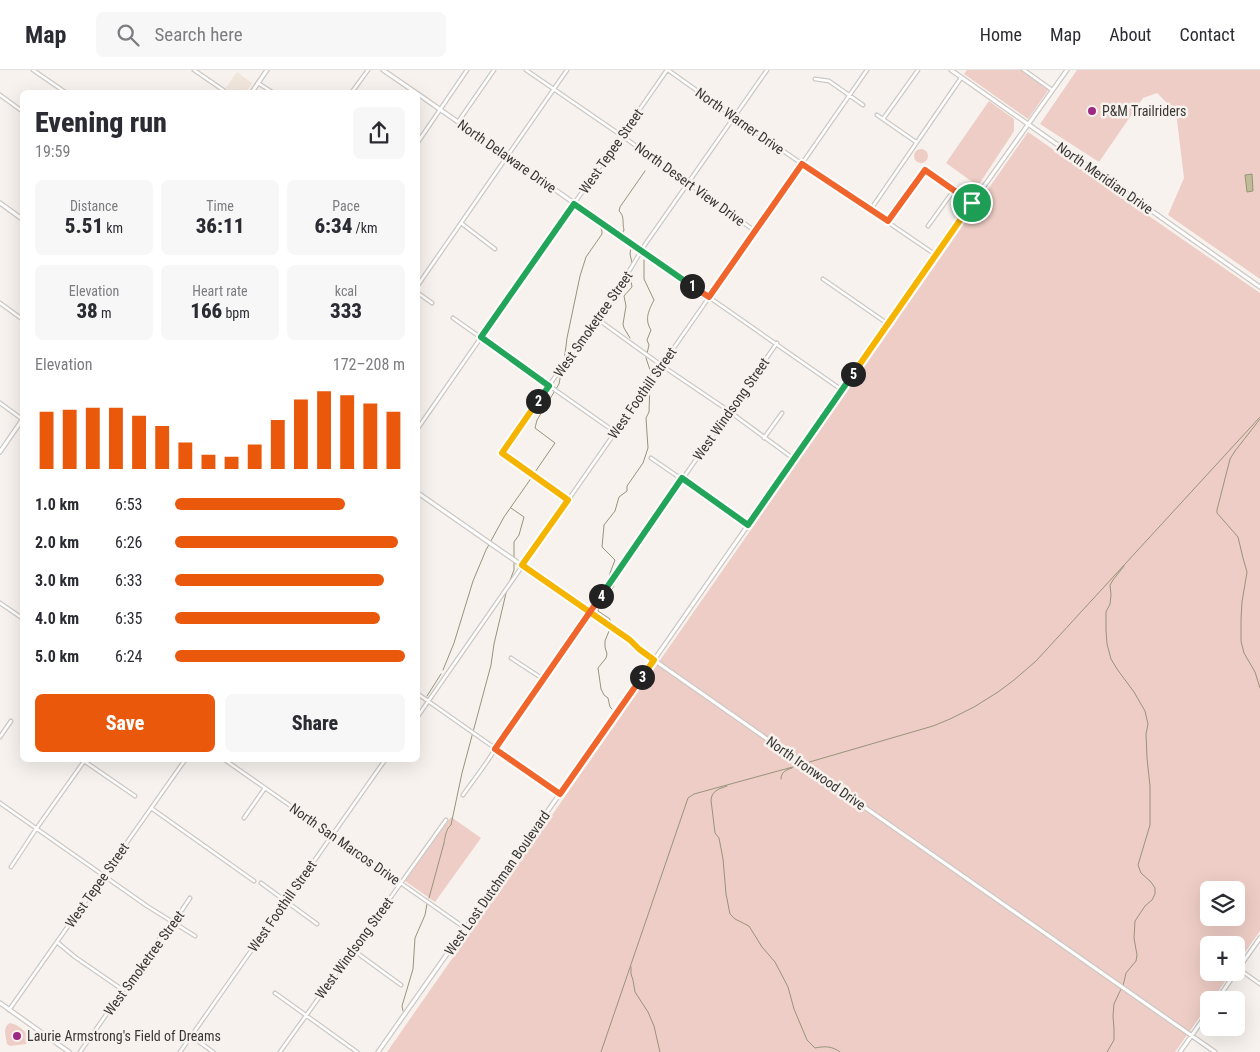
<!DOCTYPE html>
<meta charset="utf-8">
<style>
body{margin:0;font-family:"Roboto Condensed",sans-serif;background:#f7f7f7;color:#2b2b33;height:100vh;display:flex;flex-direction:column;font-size:19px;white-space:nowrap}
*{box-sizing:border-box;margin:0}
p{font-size:16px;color:#7c7c81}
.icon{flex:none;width:28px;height:28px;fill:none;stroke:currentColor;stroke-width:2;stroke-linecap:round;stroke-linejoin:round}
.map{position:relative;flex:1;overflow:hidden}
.sheet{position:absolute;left:20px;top:20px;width:400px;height:672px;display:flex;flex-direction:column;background:#fff;border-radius:8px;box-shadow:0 5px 20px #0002}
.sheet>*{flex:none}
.fabs{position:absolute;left:1200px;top:811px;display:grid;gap:10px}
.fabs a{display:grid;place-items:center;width:45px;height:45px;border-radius:8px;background:#fff;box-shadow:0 5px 20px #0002;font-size:25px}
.pin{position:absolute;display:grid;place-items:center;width:42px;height:42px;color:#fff;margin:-21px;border:2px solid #fff;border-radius:50%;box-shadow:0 1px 5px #0007}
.km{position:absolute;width:25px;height:25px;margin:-12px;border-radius:50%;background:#222;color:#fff;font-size:14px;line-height:25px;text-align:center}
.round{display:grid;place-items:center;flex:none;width:52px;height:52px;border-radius:8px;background:#f7f7f7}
.headline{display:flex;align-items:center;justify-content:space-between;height:85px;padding:0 15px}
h1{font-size:28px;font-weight:800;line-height:38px}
.figures{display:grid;grid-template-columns:repeat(3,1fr);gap:8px;height:85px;padding:5px 15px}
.figures div{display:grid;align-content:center;border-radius:8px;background:#f7f7f7;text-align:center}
.figures b{font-size:21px;font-weight:800}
.figures small{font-size:14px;font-weight:400}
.figures p{font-size:14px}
.chart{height:140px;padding:10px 15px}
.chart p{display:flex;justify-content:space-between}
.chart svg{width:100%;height:90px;margin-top:5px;stroke:#ea580c;stroke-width:6}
.action{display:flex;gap:10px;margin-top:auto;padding:10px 15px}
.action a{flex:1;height:58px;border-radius:8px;background:#ea580c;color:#fff;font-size:20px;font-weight:800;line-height:58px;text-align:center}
.action a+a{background:#f7f7f7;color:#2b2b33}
ul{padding:0 15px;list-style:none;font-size:16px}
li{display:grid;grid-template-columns:80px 60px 1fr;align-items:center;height:38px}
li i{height:12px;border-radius:6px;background:#ea580c}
header{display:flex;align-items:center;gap:30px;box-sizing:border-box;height:70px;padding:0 25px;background:#fff;border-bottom:1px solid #e1e1e2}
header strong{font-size:24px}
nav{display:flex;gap:28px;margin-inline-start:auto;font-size:18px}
.search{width:350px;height:45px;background:#f7f7f7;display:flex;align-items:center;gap:12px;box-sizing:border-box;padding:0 18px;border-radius:8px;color:#7c7c81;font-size:19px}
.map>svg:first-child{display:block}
.built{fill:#f0e6dc}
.green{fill:#eecdc6;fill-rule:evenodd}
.water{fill:#bfbc97;stroke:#97947a}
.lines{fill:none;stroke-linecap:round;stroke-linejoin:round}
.stream{stroke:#97947a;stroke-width:1}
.minor-casing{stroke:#ccc8c4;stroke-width:5}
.tertiary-casing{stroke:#ccc8c4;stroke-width:5.5}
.secondary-casing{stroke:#ccc8c4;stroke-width:5.5}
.minor{stroke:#fff;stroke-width:2.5}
.tertiary{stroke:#fff;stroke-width:3}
.secondary{stroke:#fff;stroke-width:3}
.split-1-casing{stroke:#fff;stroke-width:10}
.split-2-casing{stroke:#fff;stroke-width:10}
.split-3-casing{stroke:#fff;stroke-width:10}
.split-4-casing{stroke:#fff;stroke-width:10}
.split-5-casing{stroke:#fff;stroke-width:10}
.split-6-casing{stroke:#fff;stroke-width:10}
.split-1{stroke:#f0652b;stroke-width:6}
.split-2{stroke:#22a559;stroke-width:6}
.split-3{stroke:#f5b400;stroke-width:6}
.split-4{stroke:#f0652b;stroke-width:6}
.split-5{stroke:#22a559;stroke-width:6}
.split-6{stroke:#f5b400;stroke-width:6}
.poi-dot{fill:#9d2985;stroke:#f7f2ed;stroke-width:2}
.labels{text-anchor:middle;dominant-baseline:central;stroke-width:5;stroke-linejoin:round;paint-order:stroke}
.poi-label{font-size:14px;fill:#393735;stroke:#f7f2ed;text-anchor:start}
.street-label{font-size:14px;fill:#393735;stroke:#f7f2ed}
</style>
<header>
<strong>Map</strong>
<div class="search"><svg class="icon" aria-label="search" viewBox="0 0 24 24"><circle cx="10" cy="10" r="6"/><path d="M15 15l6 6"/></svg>Search here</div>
<nav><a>Home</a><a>Map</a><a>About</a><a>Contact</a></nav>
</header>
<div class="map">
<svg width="1260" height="982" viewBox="0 0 1260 982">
<rect width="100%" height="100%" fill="#f7f2ed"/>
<path class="built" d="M237 2 252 13 246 22H233L226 18Z"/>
<path class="green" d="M967 0H1022L1049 19 1028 49 964 4Z
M1077 0H1260V209L1168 145 1184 108 1176 42 1157 23 1143 28 1099 92 1040 54Z
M989 31 1014 49V61L978 116 946 93Z
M1028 62 1260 223V861L1236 895V875H1209V902L1231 903 1212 930H1209V934L1175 982H387ZM1209 820H1236V848H1209Z
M914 86a7 7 0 1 1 14 0a7 7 0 1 1-14 0Z
M451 747 481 768 435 832 405 811Z
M10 953C17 954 26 961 29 967V970L26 974 10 976 7 974C6 967 2 957 10 953Z"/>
<path class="water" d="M1252 104 1253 121 1247 122 1245 105Z"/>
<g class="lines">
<path class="stream" d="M626 168 623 162 624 160C622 153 625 146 619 141L620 137 645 101
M628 171 631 177 630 184 632 193
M644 190V209L654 230C649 240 644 249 651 260L647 270 649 275 646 288 651 303 650 310
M630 268 624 258 623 254 626 236 624 226 632 217 630 204 631 200
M564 292 567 268 580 206 586 187 602 164V161L599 154
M1260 349 1235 381 1230 389 1217 440V443L1238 467 1243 488 1247 502 1242 532 1241 549V571L1244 583 1255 602 1260 618
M535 402 555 373 535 358 537 350 559 314 562 298
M610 506V503L615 490 602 477 604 455 615 441 619 427 627 421V416L643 393 648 378 646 348 649 342 650 314
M509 513 514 500V472L519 465 524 447 511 438
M610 553V549L598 541V539L614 516 613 514
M609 561 605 571V577L607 584 606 588 598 598 601 619 604 625 608 628 610 637 612 639
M443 600 454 573 473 511 486 480 504 447 532 407
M427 626 441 604
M806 693 933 656 950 649 974 637 998 622 1014 610 1036 591 1260 347
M781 709C781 702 786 700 792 698
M727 716C718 719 712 721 711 730L715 763 719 768 723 789 726 824 730 844 735 849 749 856 762 877 775 892 788 917 794 939 807 970 815 978C825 976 832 976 840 982
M429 828 444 773C445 767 446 759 451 755L462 703 491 595 494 574 507 519
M631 897V904L633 910 635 922 648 942 654 956 660 982
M1123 916 1126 903 1136 891 1137 885 1134 868 1135 851 1145 836 1152 830 1155 824V818L1151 812 1141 803 1138 795 1150 755V716L1147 688 1146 664 1148 654 1145 641 1134 622 1117 599 1111 589 1107 574 1106 560V542L1110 534 1111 525 1110 515 1113 510 1124 496
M403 941 402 936 413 899 415 868 425 845 427 834
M601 982 688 728 694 724 800 695
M1107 982 1114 970V959L1113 946 1114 934 1121 919"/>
<g class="minor-casing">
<path id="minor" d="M33 0 65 22
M194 0 226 22
M526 0 625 68 755 161
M668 0 751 59 936 185
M1024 0 1052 20
M815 9 829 11 863 35
M258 13 272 22
M352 22 368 0
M0 25 22 41
M877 45 916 72
M883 49 918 0
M458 52 494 0
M418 72 467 0
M574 133 842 320
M871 139 961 8
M888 151 925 100 972 133
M461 153 495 179
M928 156 954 120
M823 209 888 254
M418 215 567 0
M418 223 432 233
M0 233 22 249
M453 248 615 362
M596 248 661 295 726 339 794 389
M0 333 22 349
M418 358 667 0
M764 368 782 343
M651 388 748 455
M568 430 502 383 631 198 644 176 767 0
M0 533 22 548
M511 588 543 609
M418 624 560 724
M418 646 867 0
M0 667 11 651
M225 690 465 858
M84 691 135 726
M463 725C474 709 486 695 495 679L777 273
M0 733 147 836 195 866
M151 738 254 811
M244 748 265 718
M11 797 36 759 85 690
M261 813 317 854
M57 872 75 887 123 920
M353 880 401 915
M1239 899 1260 914
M275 923 357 982
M9 940 185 690
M191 966 213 982
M80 982 172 851 182 840 190 828
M180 982 385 690
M280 982 446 750"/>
</g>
<g class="tertiary-casing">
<path id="tertiary" d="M383 0 415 22
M951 0 1260 217
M418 24 574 133
M418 423 629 570 639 579 654 590 1215 982
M1236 902 1260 868
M1217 930 1236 902
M0 933 69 982
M378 982 654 590 982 119 1067 0
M1180 982 1209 941"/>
</g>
<g class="secondary-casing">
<path id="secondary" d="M252 22 267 0
M0 133 22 149
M0 382 22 350"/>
</g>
<use href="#minor" class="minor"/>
<use href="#tertiary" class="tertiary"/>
<use href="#secondary" class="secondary"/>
</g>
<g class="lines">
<g class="split-1-casing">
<path id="split-1" d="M692 216 709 227 802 94 888 151 925 100 972 133"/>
</g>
<g class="split-2-casing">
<path id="split-2" d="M538 331 549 316 481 267 574 134 692 216"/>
</g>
<g class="split-3-casing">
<path id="split-3" d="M538 331 502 383 568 430 522 495 630 570 639 579 654 590 642 607"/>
</g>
<g class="split-4-casing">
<path id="split-4" d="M601 526 495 679 560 724 642 607"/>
</g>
<g class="split-5-casing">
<path id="split-5" d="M601 526 682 408 748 455 853 304"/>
</g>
<g class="split-6-casing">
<path id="split-6" d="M853 304 972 133"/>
</g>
<use href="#split-1" class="split-1"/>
<use href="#split-2" class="split-2"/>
<use href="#split-3" class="split-3"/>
<use href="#split-4" class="split-4"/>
<use href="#split-5" class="split-5"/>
<use href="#split-6" class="split-6"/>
</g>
<g class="poi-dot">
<circle cx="1092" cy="41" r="5"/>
<circle cx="17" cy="966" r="5"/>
</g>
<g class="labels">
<g class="poi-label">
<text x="1102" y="41">P&amp;M Trailriders</text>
<text x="27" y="966">Laurie Armstrong's Field of Dreams</text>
</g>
<g class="street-label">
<text transform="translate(740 51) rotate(35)">North Warner Drive</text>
<text transform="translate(611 81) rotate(-55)">West Tepee Street</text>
<text transform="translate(507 86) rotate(35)">North Delaware Drive</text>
<text transform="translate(1105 108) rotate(35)">North Meridian Drive</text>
<text transform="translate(690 114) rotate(36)">North Desert View Drive</text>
<text transform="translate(593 254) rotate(-55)">West Smoketree Street</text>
<text transform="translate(642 323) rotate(-55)">West Foothill Street</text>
<text transform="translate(731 339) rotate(-55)">West Windsong Street</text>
<text transform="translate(816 703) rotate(35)">North Ironwood Drive</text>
<text transform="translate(345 774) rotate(35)">North San Marcos Drive</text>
<text transform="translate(497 813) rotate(-55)">West Lost Dutchman Boulevard</text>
<text transform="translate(97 815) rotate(-55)">West Tepee Street</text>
<text transform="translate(282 836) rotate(-55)">West Foothill Street</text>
<text transform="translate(354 878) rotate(-54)">West Windsong Street</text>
<text transform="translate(144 893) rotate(-54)">West Smoketree Street</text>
</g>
</g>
</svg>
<div class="fabs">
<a><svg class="icon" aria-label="layers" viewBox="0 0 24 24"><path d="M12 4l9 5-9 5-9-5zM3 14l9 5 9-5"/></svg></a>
<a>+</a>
<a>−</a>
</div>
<div class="pin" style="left:972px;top:133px;background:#1e9e55"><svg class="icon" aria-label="arrive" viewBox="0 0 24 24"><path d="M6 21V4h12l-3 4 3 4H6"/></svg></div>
<b class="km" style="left:692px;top:216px">1</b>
<b class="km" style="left:538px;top:331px">2</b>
<b class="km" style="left:642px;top:607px">3</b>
<b class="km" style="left:601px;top:526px">4</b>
<b class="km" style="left:853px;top:304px">5</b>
<section class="sheet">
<div class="headline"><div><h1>Evening run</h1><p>19:59</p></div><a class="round"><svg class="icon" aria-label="share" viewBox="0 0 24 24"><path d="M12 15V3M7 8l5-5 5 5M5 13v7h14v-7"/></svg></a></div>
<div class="figures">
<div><p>Distance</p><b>5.51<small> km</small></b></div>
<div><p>Time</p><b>36:11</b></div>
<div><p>Pace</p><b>6:34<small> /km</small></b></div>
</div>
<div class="figures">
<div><p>Elevation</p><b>38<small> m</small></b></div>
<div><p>Heart rate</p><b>166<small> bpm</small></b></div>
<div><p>kcal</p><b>333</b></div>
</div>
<div class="chart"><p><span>Elevation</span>172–208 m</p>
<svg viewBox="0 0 160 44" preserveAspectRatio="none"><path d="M5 44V16M15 44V15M25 44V14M35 44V14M45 44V18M55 44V23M65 44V31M75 44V37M85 44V38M95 44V32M105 44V20M115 44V10M125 44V6M135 44V8M145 44V12M155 44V16"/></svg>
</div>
<ul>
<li><b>1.0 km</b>6:53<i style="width:74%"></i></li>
<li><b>2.0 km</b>6:26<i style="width:97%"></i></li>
<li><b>3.0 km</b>6:33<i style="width:91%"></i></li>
<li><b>4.0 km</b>6:35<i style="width:89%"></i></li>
<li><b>5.0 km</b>6:24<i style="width:100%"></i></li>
</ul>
<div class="action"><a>Save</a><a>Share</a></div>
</section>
</div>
